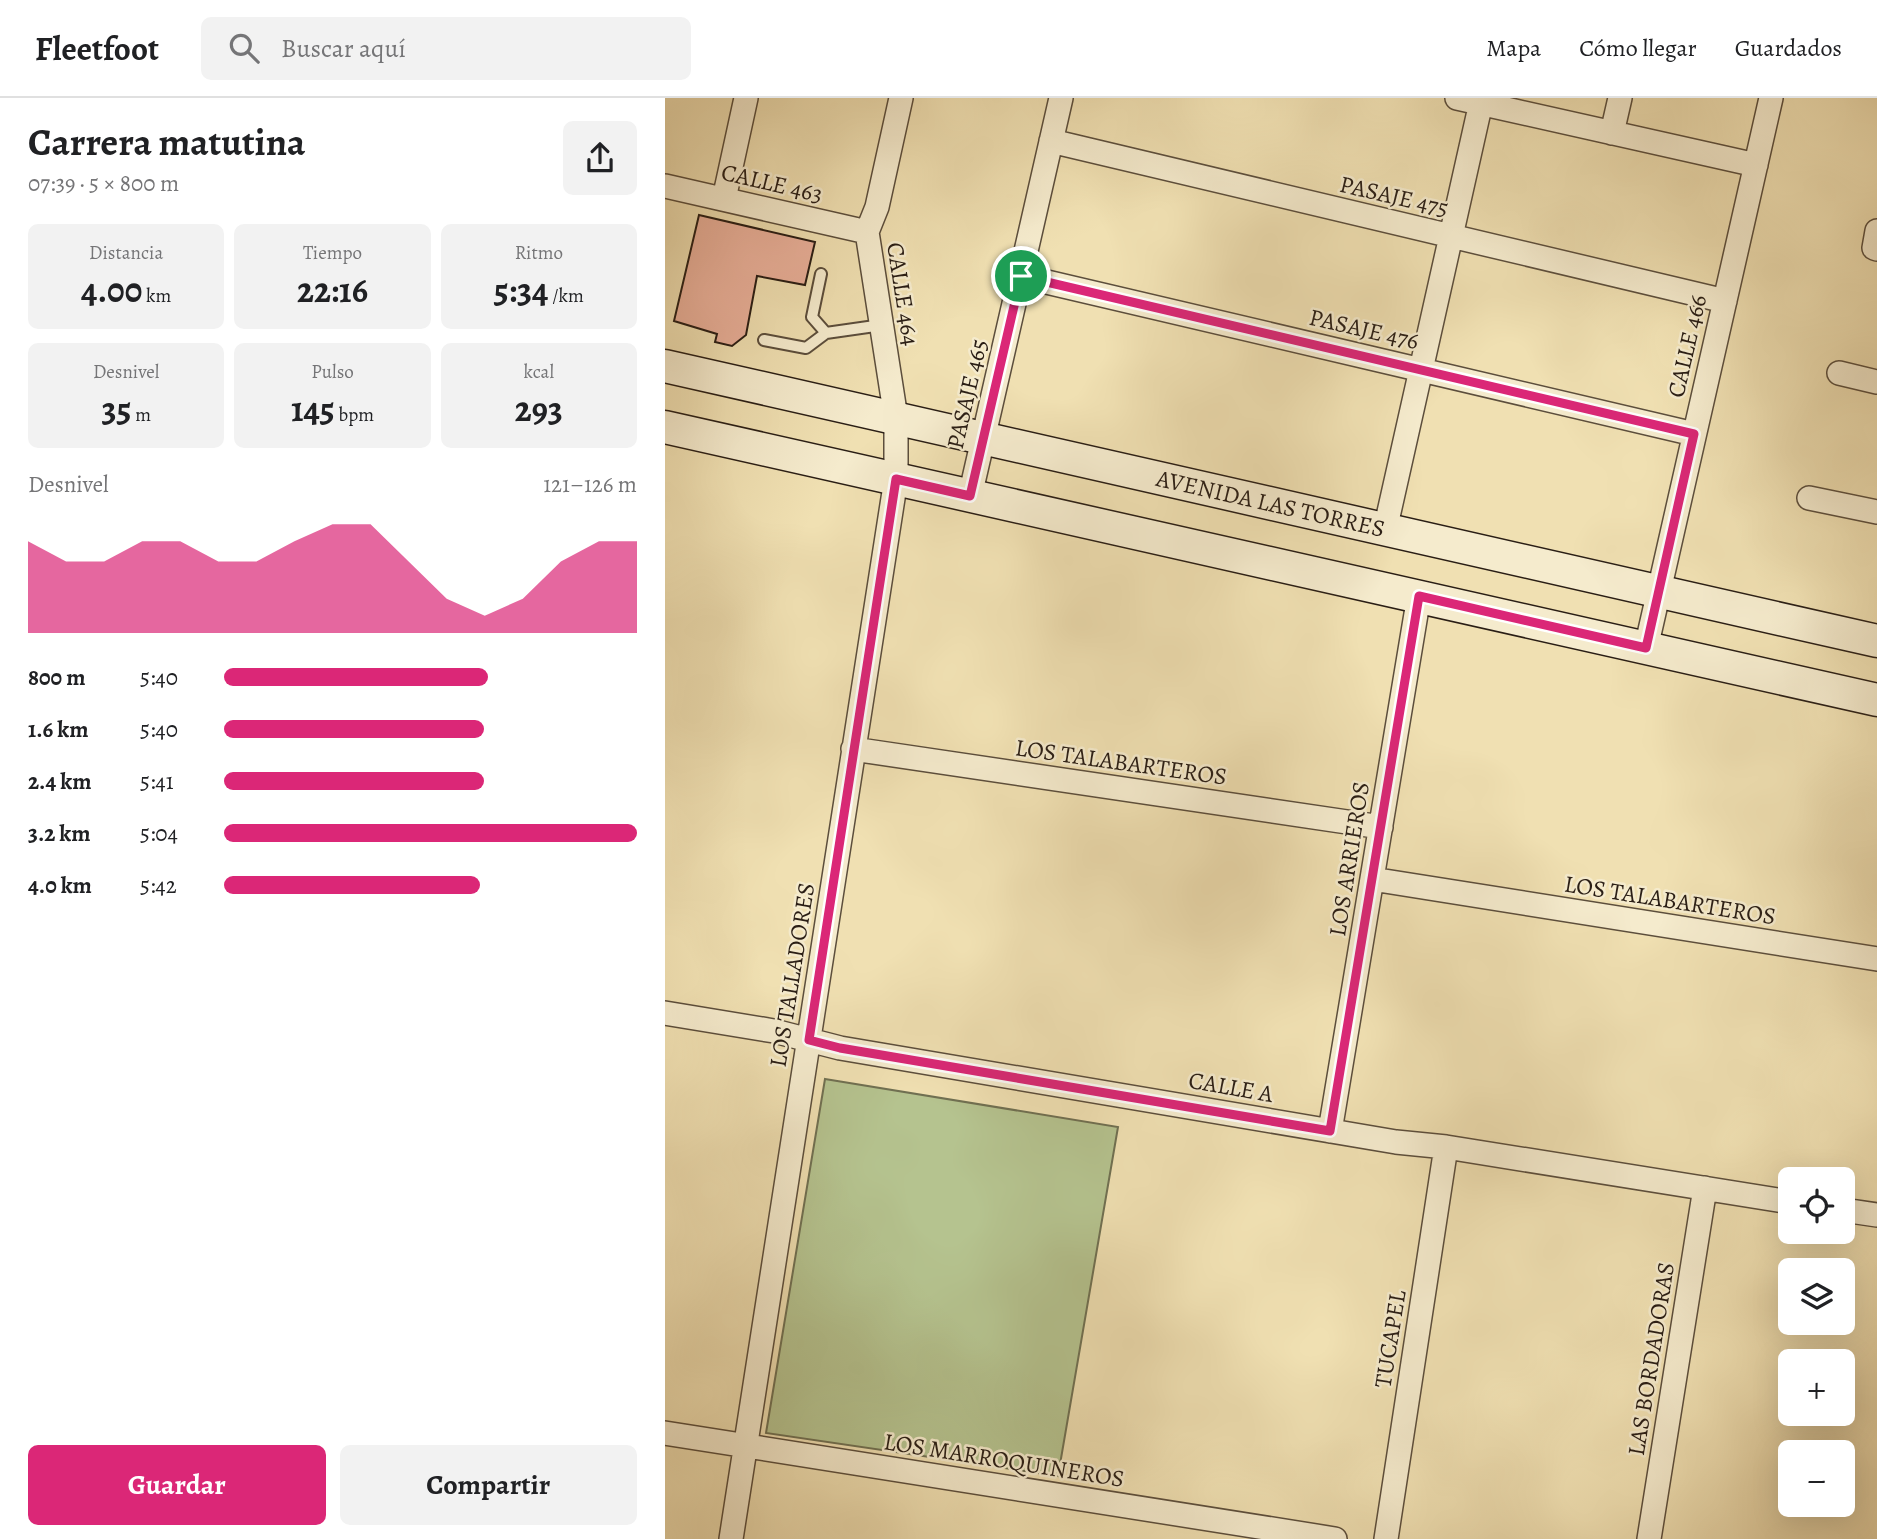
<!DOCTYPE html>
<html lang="es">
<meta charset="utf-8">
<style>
body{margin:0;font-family:Alegreya,serif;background:#f2f2f2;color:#202124;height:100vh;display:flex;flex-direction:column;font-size:26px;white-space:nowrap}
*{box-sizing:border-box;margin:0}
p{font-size:23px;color:#757577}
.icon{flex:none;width:38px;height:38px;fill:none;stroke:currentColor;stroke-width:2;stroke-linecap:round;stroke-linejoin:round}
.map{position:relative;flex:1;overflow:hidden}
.sheet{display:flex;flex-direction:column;background:#fff;width:665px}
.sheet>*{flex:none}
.buttons{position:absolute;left:1113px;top:1069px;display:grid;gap:14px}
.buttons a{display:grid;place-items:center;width:77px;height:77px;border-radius:10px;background:#fff;box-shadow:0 7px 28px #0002;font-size:35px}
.pin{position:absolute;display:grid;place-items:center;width:60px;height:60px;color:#fff;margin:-30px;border:4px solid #fff;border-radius:50%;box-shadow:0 2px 7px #0007}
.round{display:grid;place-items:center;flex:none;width:74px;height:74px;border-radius:10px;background:#f2f2f2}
.summary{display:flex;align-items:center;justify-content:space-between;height:119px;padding:0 28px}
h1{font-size:38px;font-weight:600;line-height:52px}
.metrics{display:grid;grid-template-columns:repeat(3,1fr);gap:10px;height:119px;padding:7px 28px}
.metrics div{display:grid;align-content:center;border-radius:10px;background:#f2f2f2;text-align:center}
.metrics b{font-size:35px;font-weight:600}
.metrics small{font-size:19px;font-weight:400}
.metrics p{font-size:19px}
.chart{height:196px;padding:14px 28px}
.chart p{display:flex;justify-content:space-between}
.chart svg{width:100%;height:126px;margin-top:7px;fill:#db2777;opacity:.7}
.cta{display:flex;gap:14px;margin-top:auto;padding:14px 28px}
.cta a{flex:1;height:80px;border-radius:10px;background:#db2777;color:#fff;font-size:28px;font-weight:600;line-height:80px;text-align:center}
.cta a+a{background:#f2f2f2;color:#202124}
ul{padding:0 28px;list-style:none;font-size:23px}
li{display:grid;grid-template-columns:112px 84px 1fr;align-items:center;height:52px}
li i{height:18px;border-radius:9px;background:#db2777}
header{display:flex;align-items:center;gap:42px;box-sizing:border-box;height:98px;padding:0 35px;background:#fff;border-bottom:2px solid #e0e0e0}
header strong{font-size:33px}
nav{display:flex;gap:38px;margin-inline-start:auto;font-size:24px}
.search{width:490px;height:63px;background:#f2f2f2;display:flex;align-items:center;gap:18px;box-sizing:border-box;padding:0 24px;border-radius:10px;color:#757577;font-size:26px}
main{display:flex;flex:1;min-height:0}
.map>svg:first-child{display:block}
.pitch{fill:#b5c38f;stroke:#707052;stroke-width:2}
.building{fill:#e9b09a;stroke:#2a1e15;stroke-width:2}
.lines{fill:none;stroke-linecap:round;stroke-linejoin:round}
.service-casing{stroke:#5c4e3c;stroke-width:14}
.minor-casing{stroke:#5c4e3c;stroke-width:26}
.secondary-casing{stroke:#2a1e15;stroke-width:35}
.service{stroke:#f5ebcd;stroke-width:10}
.minor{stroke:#f5ebcd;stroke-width:23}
.secondary{stroke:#f5ebcd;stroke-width:32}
.route-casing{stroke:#fff;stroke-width:14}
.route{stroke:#db2777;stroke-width:9}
.labels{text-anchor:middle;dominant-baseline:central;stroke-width:5;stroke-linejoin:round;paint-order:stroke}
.street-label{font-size:24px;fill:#2a1e15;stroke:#f5ebcd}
</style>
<header>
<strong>Fleetfoot</strong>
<div class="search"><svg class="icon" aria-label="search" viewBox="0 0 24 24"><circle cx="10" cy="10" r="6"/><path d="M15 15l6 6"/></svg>Buscar aquí</div>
<nav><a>Mapa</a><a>Cómo llegar</a><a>Guardados</a></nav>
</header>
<main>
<section class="sheet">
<div class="summary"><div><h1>Carrera matutina</h1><p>07:39 · 5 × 800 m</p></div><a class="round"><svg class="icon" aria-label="share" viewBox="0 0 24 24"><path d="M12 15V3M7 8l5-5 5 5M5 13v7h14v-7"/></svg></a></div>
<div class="metrics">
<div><p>Distancia</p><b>4.00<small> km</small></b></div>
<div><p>Tiempo</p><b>22:16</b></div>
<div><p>Ritmo</p><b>5:34<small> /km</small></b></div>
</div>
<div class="metrics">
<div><p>Desnivel</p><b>35<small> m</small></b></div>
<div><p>Pulso</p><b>145<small> bpm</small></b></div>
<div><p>kcal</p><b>293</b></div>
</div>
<div class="chart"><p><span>Desnivel</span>121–126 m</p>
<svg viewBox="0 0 160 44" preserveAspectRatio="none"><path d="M0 44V12L10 19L20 19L30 12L40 12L50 19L60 19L70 12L80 6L90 6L100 19L110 32L120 38L130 32L140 19L150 12L160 12V44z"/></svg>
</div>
<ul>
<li><b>800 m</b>5:40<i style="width:64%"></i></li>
<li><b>1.6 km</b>5:40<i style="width:63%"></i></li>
<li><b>2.4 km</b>5:41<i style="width:63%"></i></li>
<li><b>3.2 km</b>5:04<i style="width:100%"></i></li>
<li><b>4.0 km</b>5:42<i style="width:62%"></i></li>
</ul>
<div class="cta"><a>Guardar</a><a>Compartir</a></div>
</section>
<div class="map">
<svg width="1212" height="1441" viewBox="0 0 1212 1441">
<rect width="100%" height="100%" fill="#f0e0b2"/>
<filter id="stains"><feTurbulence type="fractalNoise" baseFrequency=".00286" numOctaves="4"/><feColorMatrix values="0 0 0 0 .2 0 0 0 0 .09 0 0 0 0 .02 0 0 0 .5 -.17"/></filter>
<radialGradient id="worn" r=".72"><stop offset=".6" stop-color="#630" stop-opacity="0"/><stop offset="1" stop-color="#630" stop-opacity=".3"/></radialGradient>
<path class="pitch" d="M160 981 453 1029 393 1378 101 1335Z"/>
<path class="building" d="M34 117 150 144 140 187 92 178 81 237 67 248 50 244 52 236 9 223Z"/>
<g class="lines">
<g class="service-casing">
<path id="service" d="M156 176 147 219 161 235
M99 242 141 250 161 235 217 227"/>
</g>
<g class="minor-casing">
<path id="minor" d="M792 0 1091 67
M947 35 955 0
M386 43 1060 203
M0 88 202 134
M59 101 81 0
M1212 133 1209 150 1212 151
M356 178 1029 336
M1174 275 1212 284
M305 398 396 0
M1144 400 1212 414
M720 432 817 0
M981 550 1106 0
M188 651 716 729
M707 781 1212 861
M0 915 109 933 175 950 731 1044 781 1049 1125 1104
M665 1033 754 498
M1178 1112 1212 1117
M0 1335 670 1441
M66 1441 231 381V320L202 134 212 109 236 0
M721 1441 781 1049
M984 1441 1040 1090"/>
</g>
<g class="secondary-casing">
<g id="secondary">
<path id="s1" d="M0 268 1212 543"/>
<path d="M0 329 1212 602"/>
</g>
</g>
<use href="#service" class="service"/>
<use href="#minor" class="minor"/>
<use href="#secondary" class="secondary"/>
</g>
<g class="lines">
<g class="route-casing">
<path id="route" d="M356 178 1029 336 981 550 754 498 665 1033 175 950 144 942 231 381 305 398Z"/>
</g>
<use href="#route" class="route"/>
</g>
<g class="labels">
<g class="street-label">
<text transform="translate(107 85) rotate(13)">CALLE 463</text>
<text transform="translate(729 98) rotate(13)">PASAJE 475</text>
<text transform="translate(238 196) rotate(81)">CALLE 464</text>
<text transform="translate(699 231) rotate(13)">PASAJE 476</text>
<text transform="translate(1022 248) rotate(-77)">CALLE 466</text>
<text transform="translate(302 296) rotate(-77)">PASAJE 465</text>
<text stroke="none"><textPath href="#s1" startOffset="621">AVENIDA LAS TORRES</textPath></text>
<text transform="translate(456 664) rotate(8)">LOS TALABARTEROS</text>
<text transform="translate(684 761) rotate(-81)">LOS ARRIEROS</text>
<text transform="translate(1005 802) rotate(9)">LOS TALABARTEROS</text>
<text transform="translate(127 877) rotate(-81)">LOS TALLADORES</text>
<text transform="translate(566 989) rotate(10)">CALLE A</text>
<text transform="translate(725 1241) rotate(-81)">TUCAPEL</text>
<text transform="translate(986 1261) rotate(-81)">LAS BORDADORAS</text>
<text transform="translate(339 1362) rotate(9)">LOS MARROQUINEROS</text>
</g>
</g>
<rect width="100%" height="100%" filter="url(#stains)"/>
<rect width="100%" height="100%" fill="url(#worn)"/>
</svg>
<div class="buttons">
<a><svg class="icon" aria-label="locate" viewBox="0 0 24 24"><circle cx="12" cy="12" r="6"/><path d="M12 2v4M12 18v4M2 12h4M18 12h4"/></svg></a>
<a><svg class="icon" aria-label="layers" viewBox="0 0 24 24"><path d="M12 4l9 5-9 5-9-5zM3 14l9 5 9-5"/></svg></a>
<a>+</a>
<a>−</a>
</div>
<div class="pin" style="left:356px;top:178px;background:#1e9e55"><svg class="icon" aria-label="arrive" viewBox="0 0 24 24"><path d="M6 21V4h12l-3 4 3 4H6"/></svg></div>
</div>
</main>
